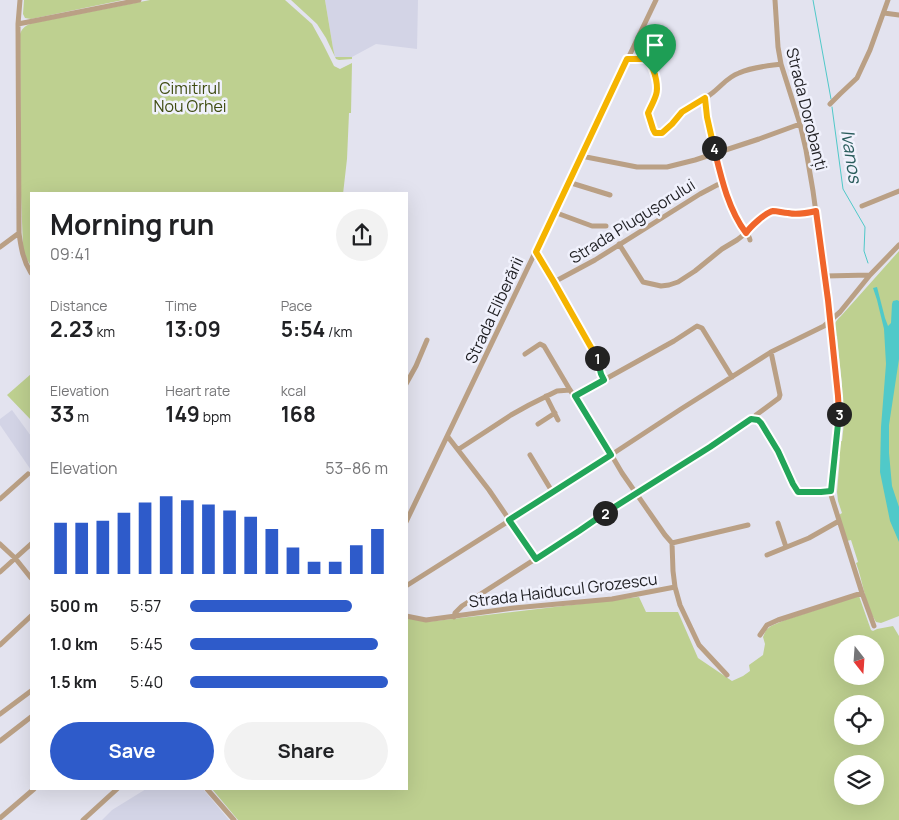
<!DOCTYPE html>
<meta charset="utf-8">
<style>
body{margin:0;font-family:Manrope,sans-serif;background:#f2f2f2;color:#202124;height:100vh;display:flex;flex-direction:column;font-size:19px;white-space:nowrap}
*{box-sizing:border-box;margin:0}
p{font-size:16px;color:#757577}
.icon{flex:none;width:28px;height:28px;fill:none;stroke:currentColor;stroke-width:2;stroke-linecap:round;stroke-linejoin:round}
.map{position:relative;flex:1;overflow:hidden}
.drawer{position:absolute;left:30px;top:192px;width:378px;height:598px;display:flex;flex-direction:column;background:#fff;border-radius:0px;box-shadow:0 5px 20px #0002}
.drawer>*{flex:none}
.needle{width:32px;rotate:163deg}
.tools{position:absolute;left:834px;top:635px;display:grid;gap:10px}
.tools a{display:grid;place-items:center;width:50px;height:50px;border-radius:50%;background:#fff;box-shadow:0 5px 20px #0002;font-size:25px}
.pin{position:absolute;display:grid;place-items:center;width:42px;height:42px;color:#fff;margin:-51px -21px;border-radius:50% 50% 50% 0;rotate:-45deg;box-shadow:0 0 5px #0007}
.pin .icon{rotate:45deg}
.km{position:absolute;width:25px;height:25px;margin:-12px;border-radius:50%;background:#222;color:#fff;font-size:14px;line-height:25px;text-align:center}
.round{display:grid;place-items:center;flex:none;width:52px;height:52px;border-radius:26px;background:#f2f2f2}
.headline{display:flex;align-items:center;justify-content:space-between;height:85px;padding:0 20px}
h1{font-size:28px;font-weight:700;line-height:38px}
.figures{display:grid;grid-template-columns:repeat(3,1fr);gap:8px;height:85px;padding:5px 20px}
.figures div{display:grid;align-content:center}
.figures b{font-size:21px;font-weight:700}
.figures small{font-size:14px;font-weight:400}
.figures p{font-size:14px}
.chart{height:140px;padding:10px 20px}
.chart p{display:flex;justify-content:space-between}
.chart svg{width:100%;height:90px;margin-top:5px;stroke:#2e5bca;stroke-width:6}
.button{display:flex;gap:10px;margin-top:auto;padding:10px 20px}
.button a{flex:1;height:58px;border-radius:30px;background:#2e5bca;color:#fff;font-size:20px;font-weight:700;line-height:58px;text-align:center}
.button a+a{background:#f2f2f2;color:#202124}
ul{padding:0 20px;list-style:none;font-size:16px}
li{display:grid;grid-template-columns:80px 60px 1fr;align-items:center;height:38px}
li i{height:12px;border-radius:6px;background:#2e5bca}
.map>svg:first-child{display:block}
.built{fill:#d3d4e6}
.green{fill:#bed090;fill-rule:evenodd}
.water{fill:#50c9c9}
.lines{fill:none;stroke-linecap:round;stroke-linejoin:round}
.stream{stroke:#50c9c9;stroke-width:1}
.minor{stroke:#baa085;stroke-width:5}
.split-1-casing{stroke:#fff;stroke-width:10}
.split-2-casing{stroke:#fff;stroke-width:10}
.split-3-casing{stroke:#fff;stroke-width:10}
.split-4-casing{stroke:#fff;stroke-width:10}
.split-5-casing{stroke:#fff;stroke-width:10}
.split-1{stroke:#f5b400;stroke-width:6}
.split-2{stroke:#22a559;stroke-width:6}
.split-3{stroke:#22a559;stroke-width:6}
.split-4{stroke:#f0652b;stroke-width:6}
.split-5{stroke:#f5b400;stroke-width:6}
.labels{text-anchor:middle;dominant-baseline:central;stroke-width:5;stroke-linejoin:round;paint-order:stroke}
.park-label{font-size:16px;fill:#3e4b10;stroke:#f0f1fc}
.street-label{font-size:16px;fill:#1e1e22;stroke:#f0f1fc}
.water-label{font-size:18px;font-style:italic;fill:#295c5c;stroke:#f0f1fc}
</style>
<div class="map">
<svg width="899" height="820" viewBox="0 0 899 820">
<rect width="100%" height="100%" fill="#e3e3ef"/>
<path class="built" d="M325 0H418L417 49 376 44 352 57H335L333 48Z
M12 410 31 436V470L0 425V419Z
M146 789H203L229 820H102L112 810Z"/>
<path class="green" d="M24 0H123L31 19 25 18 23 14Z
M150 0H285L312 24 323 44 334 66 340 69 352 63 351 113H349L347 159 343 194H31V266L25 256 23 247 21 196 20 34C22 28 26 25 33 23Z
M291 0H325L333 48 335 57H352V59L339 60 336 59 326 38 317 24Z
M899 251V616L881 623 876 622C865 606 863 581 856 563L858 562 851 540 847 541 839 515 842 513 838 501 837 492 840 456 837 455 838 441H842L845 413 844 403H841L839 386 842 385 837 336H833C833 327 834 322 841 316Z
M31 374V420L7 395Z
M859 596 871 630 873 631 877 629 893 626 899 636V820H238L212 789H406V618L426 622 639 597 646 612H678L698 658 732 681 743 676 750 671 749 665 763 655 765 644 763 637 766 630 771 626 785 620ZM842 644H875V676H842ZM842 704H875V736H842ZM842 764H875V796H842Z"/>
<path class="water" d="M877 287 885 318 888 326 891 323 892 304 893 301 897 300 899 301V359L889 425V453L892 486 899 507V542L890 521 880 472 881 427 886 364 884 329 877 300 873 288Z"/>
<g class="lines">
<path class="stream" d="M813 0 831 99
M832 107 843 189 865 227 864 251 868 263"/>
<path class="minor" d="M20 0 18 24 19 233C21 248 23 260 31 273
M775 0 778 47 781 64 800 124 806 150 813 191 828 300 839 411 831 495 862 593 874 626
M884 13 899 15
M18 24 139 0
M627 59H646C651 63 652 68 654 73 661 92 655 97 648 113L653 129 655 133C669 135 675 117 685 110 693 104 703 100 711 94 721 87 727 77 739 73 752 67 767 66 781 64
M705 98C710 133 718 169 730 203 733 210 736 218 740 224 743 230 749 234 750 240
M830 104 840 94 857 78 870 50 888 0
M581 156 637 167H667L695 160 759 139 800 124
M568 182 610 195
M862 206 899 191
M554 212 592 226H606
M619 244 643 282 661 286 669 285 678 282 695 271 722 249 737 240 746 233 750 227 767 213 771 211 790 214 816 211
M0 247 19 233
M536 252 554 282 596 355 604 380
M825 276 870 275
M554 282 595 260 700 194 717 185 724 183
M525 354 540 344 544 346 570 390 595 427 622 473 665 535 672 543 673 571 675 587 680 605 699 645 727 675
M406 384 416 366 427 340
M546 396 558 420
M575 396 674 341 697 326 702 328 732 377
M755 419 756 415 779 398 780 395 771 352
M538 424 555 413
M448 437 489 490 536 559
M459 449 511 415 529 405 557 391 570 390
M530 455 553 493
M0 499 28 474
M406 522 656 0
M778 523 786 547
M672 543 748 525
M0 544 15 558 31 578
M767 555 809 538 839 521
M0 572 31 544
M406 586 553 493 681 409 771 352 824 326 840 312 870 275 899 245
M406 616 426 620 514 608 612 599 675 587
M454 617 455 613 462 606 579 531 637 492 710 447 751 419 758 420C776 439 784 467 796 489L798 492 821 493 831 491
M760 635 767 625 778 620 862 593
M0 645 31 616
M0 714 31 691
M0 741 31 717
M207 789 234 820
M0 818 34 789
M83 820 117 789"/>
</g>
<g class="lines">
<g class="split-1-casing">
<path id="split-1" d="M597 358 554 282 536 252 627 59H646C651 62 653 69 655 75"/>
</g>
<g class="split-2-casing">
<path id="split-2" d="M597 358 601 374 604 380 575 396 611 455 509 520 536 559 579 531 605 513"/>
</g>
<g class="split-3-casing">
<path id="split-3" d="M605 513 710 447 751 419 758 420 761 423 778 451 793 484 798 492H821L831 491 839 414"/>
</g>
<g class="split-4-casing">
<path id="split-4" d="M714 148C721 177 728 209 746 233 750 227 766 212 773 211 778 211 783 213 788 213 798 215 807 213 816 211L828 300 838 396 839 414"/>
</g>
<g class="split-5-casing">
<path id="split-5" d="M655 75C660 94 655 97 648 113L653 129 655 133H662L672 124 682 112 705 98 707 117 714 148"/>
</g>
<use href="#split-1" class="split-1"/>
<use href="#split-2" class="split-2"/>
<use href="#split-3" class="split-3"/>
<use href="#split-4" class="split-4"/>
<use href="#split-5" class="split-5"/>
</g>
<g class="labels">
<g class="park-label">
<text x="190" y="88">Cimitirul<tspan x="190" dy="18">Nou Orhei</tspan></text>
</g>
<g class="street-label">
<text transform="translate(807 109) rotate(76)">Strada Dorobanți</text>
<text transform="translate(632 221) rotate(-32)">Strada Plugușorului</text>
<text transform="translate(494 310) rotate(-65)">Strada Eliberării</text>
<text transform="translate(563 590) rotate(-7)">Strada Haiducul Grozescu</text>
</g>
<g class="water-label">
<text transform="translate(852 156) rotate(81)">Ivanos</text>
</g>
</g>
</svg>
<div class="tools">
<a><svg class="needle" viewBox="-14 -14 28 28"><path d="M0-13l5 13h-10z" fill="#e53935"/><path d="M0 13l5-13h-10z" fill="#757577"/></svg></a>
<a><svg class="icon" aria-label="locate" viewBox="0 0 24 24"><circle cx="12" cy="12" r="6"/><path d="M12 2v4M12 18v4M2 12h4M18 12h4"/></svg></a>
<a><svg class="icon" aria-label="layers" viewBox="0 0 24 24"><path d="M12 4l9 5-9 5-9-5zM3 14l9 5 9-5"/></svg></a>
</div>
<div class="pin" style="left:655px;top:75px;background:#1e9e55"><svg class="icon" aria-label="arrive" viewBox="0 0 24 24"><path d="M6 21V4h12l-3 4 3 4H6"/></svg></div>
<b class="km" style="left:597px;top:358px">1</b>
<b class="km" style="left:605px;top:513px">2</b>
<b class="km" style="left:839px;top:414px">3</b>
<b class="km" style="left:714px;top:148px">4</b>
<section class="drawer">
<div class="headline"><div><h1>Morning run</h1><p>09:41</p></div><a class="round"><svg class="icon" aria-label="share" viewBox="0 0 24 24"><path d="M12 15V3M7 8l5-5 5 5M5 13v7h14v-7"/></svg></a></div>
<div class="figures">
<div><p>Distance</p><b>2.23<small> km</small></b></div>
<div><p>Time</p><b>13:09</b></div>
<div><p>Pace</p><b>5:54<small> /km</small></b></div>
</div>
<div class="figures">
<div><p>Elevation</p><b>33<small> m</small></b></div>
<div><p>Heart rate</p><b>149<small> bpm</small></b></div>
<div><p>kcal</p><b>168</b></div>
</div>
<div class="chart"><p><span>Elevation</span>53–86 m</p>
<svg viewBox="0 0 160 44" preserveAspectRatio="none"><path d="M5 44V19M15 44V19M25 44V18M35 44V14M45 44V9M55 44V6M65 44V8M75 44V10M85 44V13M95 44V16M105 44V22M115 44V31M125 44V38M135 44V38M145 44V30M155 44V22"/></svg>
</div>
<ul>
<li><b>500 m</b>5:57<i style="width:82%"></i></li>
<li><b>1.0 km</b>5:45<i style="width:95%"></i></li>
<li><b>1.5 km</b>5:40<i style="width:100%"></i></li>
</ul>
<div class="button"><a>Save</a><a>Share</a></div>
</section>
</div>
